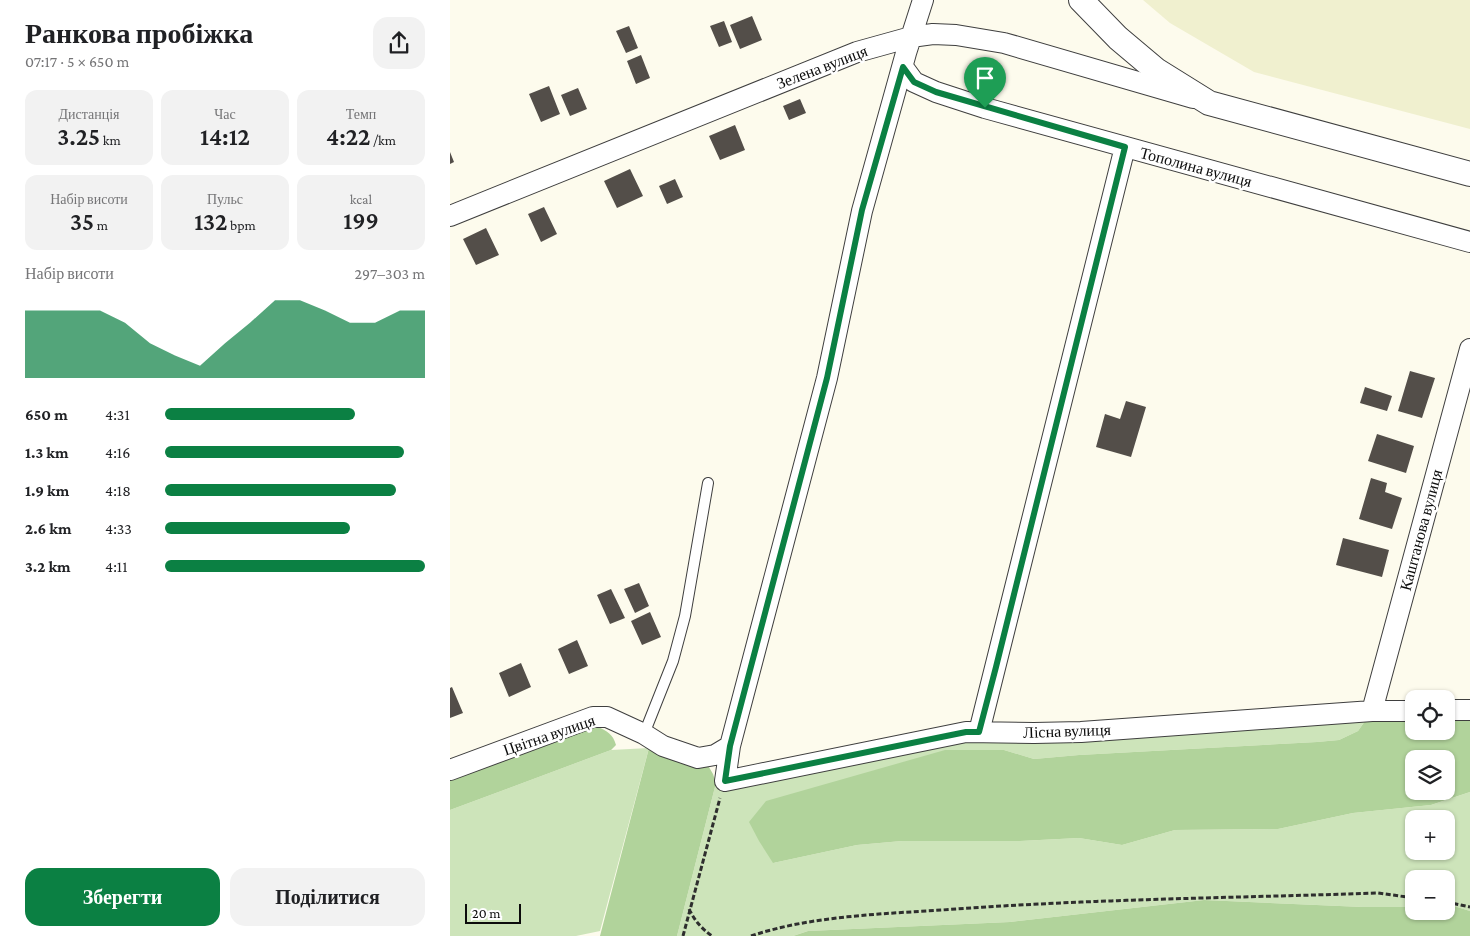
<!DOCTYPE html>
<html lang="uk">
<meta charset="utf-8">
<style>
body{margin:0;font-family:"Crimson Pro",serif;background:#f2f2f2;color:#202124;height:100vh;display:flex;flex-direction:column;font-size:19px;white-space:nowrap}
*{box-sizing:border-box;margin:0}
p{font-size:16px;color:#757577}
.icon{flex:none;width:28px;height:28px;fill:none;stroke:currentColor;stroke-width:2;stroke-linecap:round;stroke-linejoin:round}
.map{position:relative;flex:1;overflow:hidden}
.sheet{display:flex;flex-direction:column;background:#fff;width:450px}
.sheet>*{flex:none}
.buttons{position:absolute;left:955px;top:690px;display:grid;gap:10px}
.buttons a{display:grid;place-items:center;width:50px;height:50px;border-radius:10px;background:#fff;box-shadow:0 1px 4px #0004;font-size:25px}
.scale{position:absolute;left:15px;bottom:12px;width:56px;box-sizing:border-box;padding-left:5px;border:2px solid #0c0c0c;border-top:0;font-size:14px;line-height:18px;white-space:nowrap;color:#0c0c0c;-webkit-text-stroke:4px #fff;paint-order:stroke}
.pin{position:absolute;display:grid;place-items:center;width:42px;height:42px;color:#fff;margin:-51px -21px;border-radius:50% 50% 50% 0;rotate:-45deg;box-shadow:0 0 5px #0007}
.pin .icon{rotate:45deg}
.round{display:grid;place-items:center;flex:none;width:52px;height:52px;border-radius:15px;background:#f2f2f2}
.headline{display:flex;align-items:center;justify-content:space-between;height:85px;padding:0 25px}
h1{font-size:28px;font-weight:600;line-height:38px}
.metrics{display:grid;grid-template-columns:repeat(3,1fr);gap:8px;height:85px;padding:5px 25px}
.metrics div{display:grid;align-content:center;border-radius:12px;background:#f2f2f2;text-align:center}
.metrics b{font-size:25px;font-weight:600}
.metrics small{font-size:14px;font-weight:400}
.metrics p{font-size:14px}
.chart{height:140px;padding:10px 25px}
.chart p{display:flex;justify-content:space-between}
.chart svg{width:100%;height:90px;margin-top:5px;fill:#0b8043;opacity:.7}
.action{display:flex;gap:10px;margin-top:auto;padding:10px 25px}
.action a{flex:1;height:58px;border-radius:15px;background:#0b8043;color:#fff;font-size:20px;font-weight:600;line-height:58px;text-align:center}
.action a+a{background:#f2f2f2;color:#202124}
ul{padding:0 25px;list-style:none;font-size:16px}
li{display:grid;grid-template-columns:80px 60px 1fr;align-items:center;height:38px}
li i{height:12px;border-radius:6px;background:#0b8043}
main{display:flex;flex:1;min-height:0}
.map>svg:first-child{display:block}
.farmland{fill:#f0f0cf}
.green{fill:#cde4ba;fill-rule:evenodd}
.forest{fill:#b1d39b;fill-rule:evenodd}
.building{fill:#534e49}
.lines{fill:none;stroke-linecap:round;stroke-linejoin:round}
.service-casing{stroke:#3f3f3f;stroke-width:12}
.minor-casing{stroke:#3f3f3f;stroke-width:22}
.tertiary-casing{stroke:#3f3f3f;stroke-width:26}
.path{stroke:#2e2e2e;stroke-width:3;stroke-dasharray:5 2.5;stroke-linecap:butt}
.service{stroke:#fff;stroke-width:10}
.minor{stroke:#fff;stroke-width:20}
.tertiary{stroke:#fff;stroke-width:24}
.route-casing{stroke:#fff;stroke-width:10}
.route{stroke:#0b8043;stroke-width:6}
.labels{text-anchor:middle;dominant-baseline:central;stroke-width:5;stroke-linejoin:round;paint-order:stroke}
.street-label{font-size:16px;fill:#0c0c0c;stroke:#fff}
</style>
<main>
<section class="sheet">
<div class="headline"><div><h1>Ранкова пробіжка</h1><p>07:17 · 5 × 650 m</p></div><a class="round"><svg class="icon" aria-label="share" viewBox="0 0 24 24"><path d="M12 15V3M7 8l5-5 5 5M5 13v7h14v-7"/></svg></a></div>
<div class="metrics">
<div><p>Дистанція</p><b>3.25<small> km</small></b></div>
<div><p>Час</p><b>14:12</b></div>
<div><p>Темп</p><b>4:22<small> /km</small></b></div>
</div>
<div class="metrics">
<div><p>Набір висоти</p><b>35<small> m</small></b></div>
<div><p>Пульс</p><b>132<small> bpm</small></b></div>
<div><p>kcal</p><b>199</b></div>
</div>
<div class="chart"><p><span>Набір висоти</span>297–303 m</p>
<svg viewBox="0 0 160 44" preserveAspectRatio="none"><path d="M0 44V11L10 11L20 11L30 11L40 17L50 27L60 33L70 38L80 27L90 17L100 6L110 6L120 11L130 17L140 17L150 11L160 11V44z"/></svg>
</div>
<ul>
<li><b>650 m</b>4:31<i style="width:73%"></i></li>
<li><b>1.3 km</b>4:16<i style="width:92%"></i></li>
<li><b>1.9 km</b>4:18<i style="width:89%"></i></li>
<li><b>2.6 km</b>4:33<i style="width:71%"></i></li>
<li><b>3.2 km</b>4:11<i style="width:100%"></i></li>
</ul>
<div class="action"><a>Зберегти</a><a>Поділитися</a></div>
</section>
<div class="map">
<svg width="1020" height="936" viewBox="0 0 1020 936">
<rect width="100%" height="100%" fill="#fdfbed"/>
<path class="farmland" d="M693 0H1020V129L804 72 720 23Z"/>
<path class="green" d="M922 711 908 731 889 740 867 742 629 755 584 759 554 750 323 863 407 845 452 841H570L629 838 672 845 725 830 828 829 903 813 981 805 1020 792V911L1004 906H996V879H964V907H913L754 900 560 922 358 931 343 936H227L266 783 516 732ZM964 819H996V851H964Z
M199 748 150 931 126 936H0V810L161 750Z"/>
<path class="forest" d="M996 710H1020V792L981 805 903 813 828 829 725 830 672 845 629 838 570 841H452L407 845 323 863 309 841 299 822 316 801 495 750H554L584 759 629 755 867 742 889 740 908 731 922 711H964V731H996ZM964 759H996V791H964Z
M146 726C157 731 163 734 166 745L161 750 0 810V777Z
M199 748 256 762 263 774 266 783 227 936H150Z
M754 900 913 907H964V911H996V906H1004L1020 911V936H343L358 931 560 922Z"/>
<path class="building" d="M302 16 312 40 290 49 280 25Z
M274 21 282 42 269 47 260 26Z
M179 26 188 48 176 53 166 31Z
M191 55 200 78 186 84 177 61Z
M99 86 110 114 91 122 79 94Z
M128 88 137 109 120 116 111 95Z
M350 99 356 113 339 120 333 106Z
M285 125 295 150 270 160 259 136Z
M0 152 4 162 0 164Z
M180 169 193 196 167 208 154 181Z
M225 179 233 197 217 204 209 186Z
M94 207 107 234 91 242 78 214Z
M36 228 49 255 26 265 13 239Z
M960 371 985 378 972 418 948 411Z
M915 387 942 396 937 411 910 403Z
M676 401 696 407 681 457 646 447 655 414 670 419Z
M927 434 964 446 956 473 918 461Z
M921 478 937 483 935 492 952 498 942 529 909 519Z
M893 538 939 550 932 577 886 565Z
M189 583 199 606 185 613 174 589Z
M161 589 175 618 160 624 147 595Z
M200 612 211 637 192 645 181 621Z
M127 640 138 666 119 674 108 649Z
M71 663 81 687 59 697 49 673Z
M2 687 13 713 0 718V688Z"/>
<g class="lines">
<g class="service-casing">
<path id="service" d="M194 734 223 661 235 616 258 483"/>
</g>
<g class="minor-casing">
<path id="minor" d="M473 0 456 53 412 211 377 378 280 746 275 781 516 732 584 733 631 732 922 711H964
M453 67 464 82 486 92 535 108 1020 242
M0 216 407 52 461 37 483 34 506 35 554 43 743 98
M996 710H1020
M922 711 1020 349
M529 732 675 147
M0 770 143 717H157L194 734 213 746 248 758 265 755 280 746"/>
</g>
<g class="tertiary-casing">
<path id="tertiary" d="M631 0 668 38 706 70 759 103 1020 174"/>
</g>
<path class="path" d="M996 902 1020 907
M239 909C245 921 251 928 262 936
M233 936 270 798
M301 936C360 916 431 914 492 910 637 899 783 898 928 893L964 898"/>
<use href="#service" class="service"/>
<use href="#minor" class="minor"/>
<use href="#tertiary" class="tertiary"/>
</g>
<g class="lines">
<g class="route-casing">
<path id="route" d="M453 67 464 82 486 92 675 147 546 667 529 732H516L275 781 280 746 377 378 412 210Z"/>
</g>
<use href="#route" class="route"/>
</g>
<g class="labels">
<g class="street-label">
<text transform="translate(372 67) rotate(-21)">Зелена вулиця</text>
<text transform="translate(746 167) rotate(15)">Тополина вулиця</text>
<text transform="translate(971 530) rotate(-75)">Каштанова вулиця</text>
<text transform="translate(617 731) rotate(-2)">Лісна вулиця</text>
<text transform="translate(99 735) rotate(-19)">Цвітна вулиця</text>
</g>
</g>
</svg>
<div class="buttons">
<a><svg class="icon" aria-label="locate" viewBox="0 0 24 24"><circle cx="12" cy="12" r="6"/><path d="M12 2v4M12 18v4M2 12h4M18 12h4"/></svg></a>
<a><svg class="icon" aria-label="layers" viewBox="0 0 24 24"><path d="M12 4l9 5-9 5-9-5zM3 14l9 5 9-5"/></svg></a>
<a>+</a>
<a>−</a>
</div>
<div class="scale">20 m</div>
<div class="pin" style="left:535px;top:108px;background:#1e9e55"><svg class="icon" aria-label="arrive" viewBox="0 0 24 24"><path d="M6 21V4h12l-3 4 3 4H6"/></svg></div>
</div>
</main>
